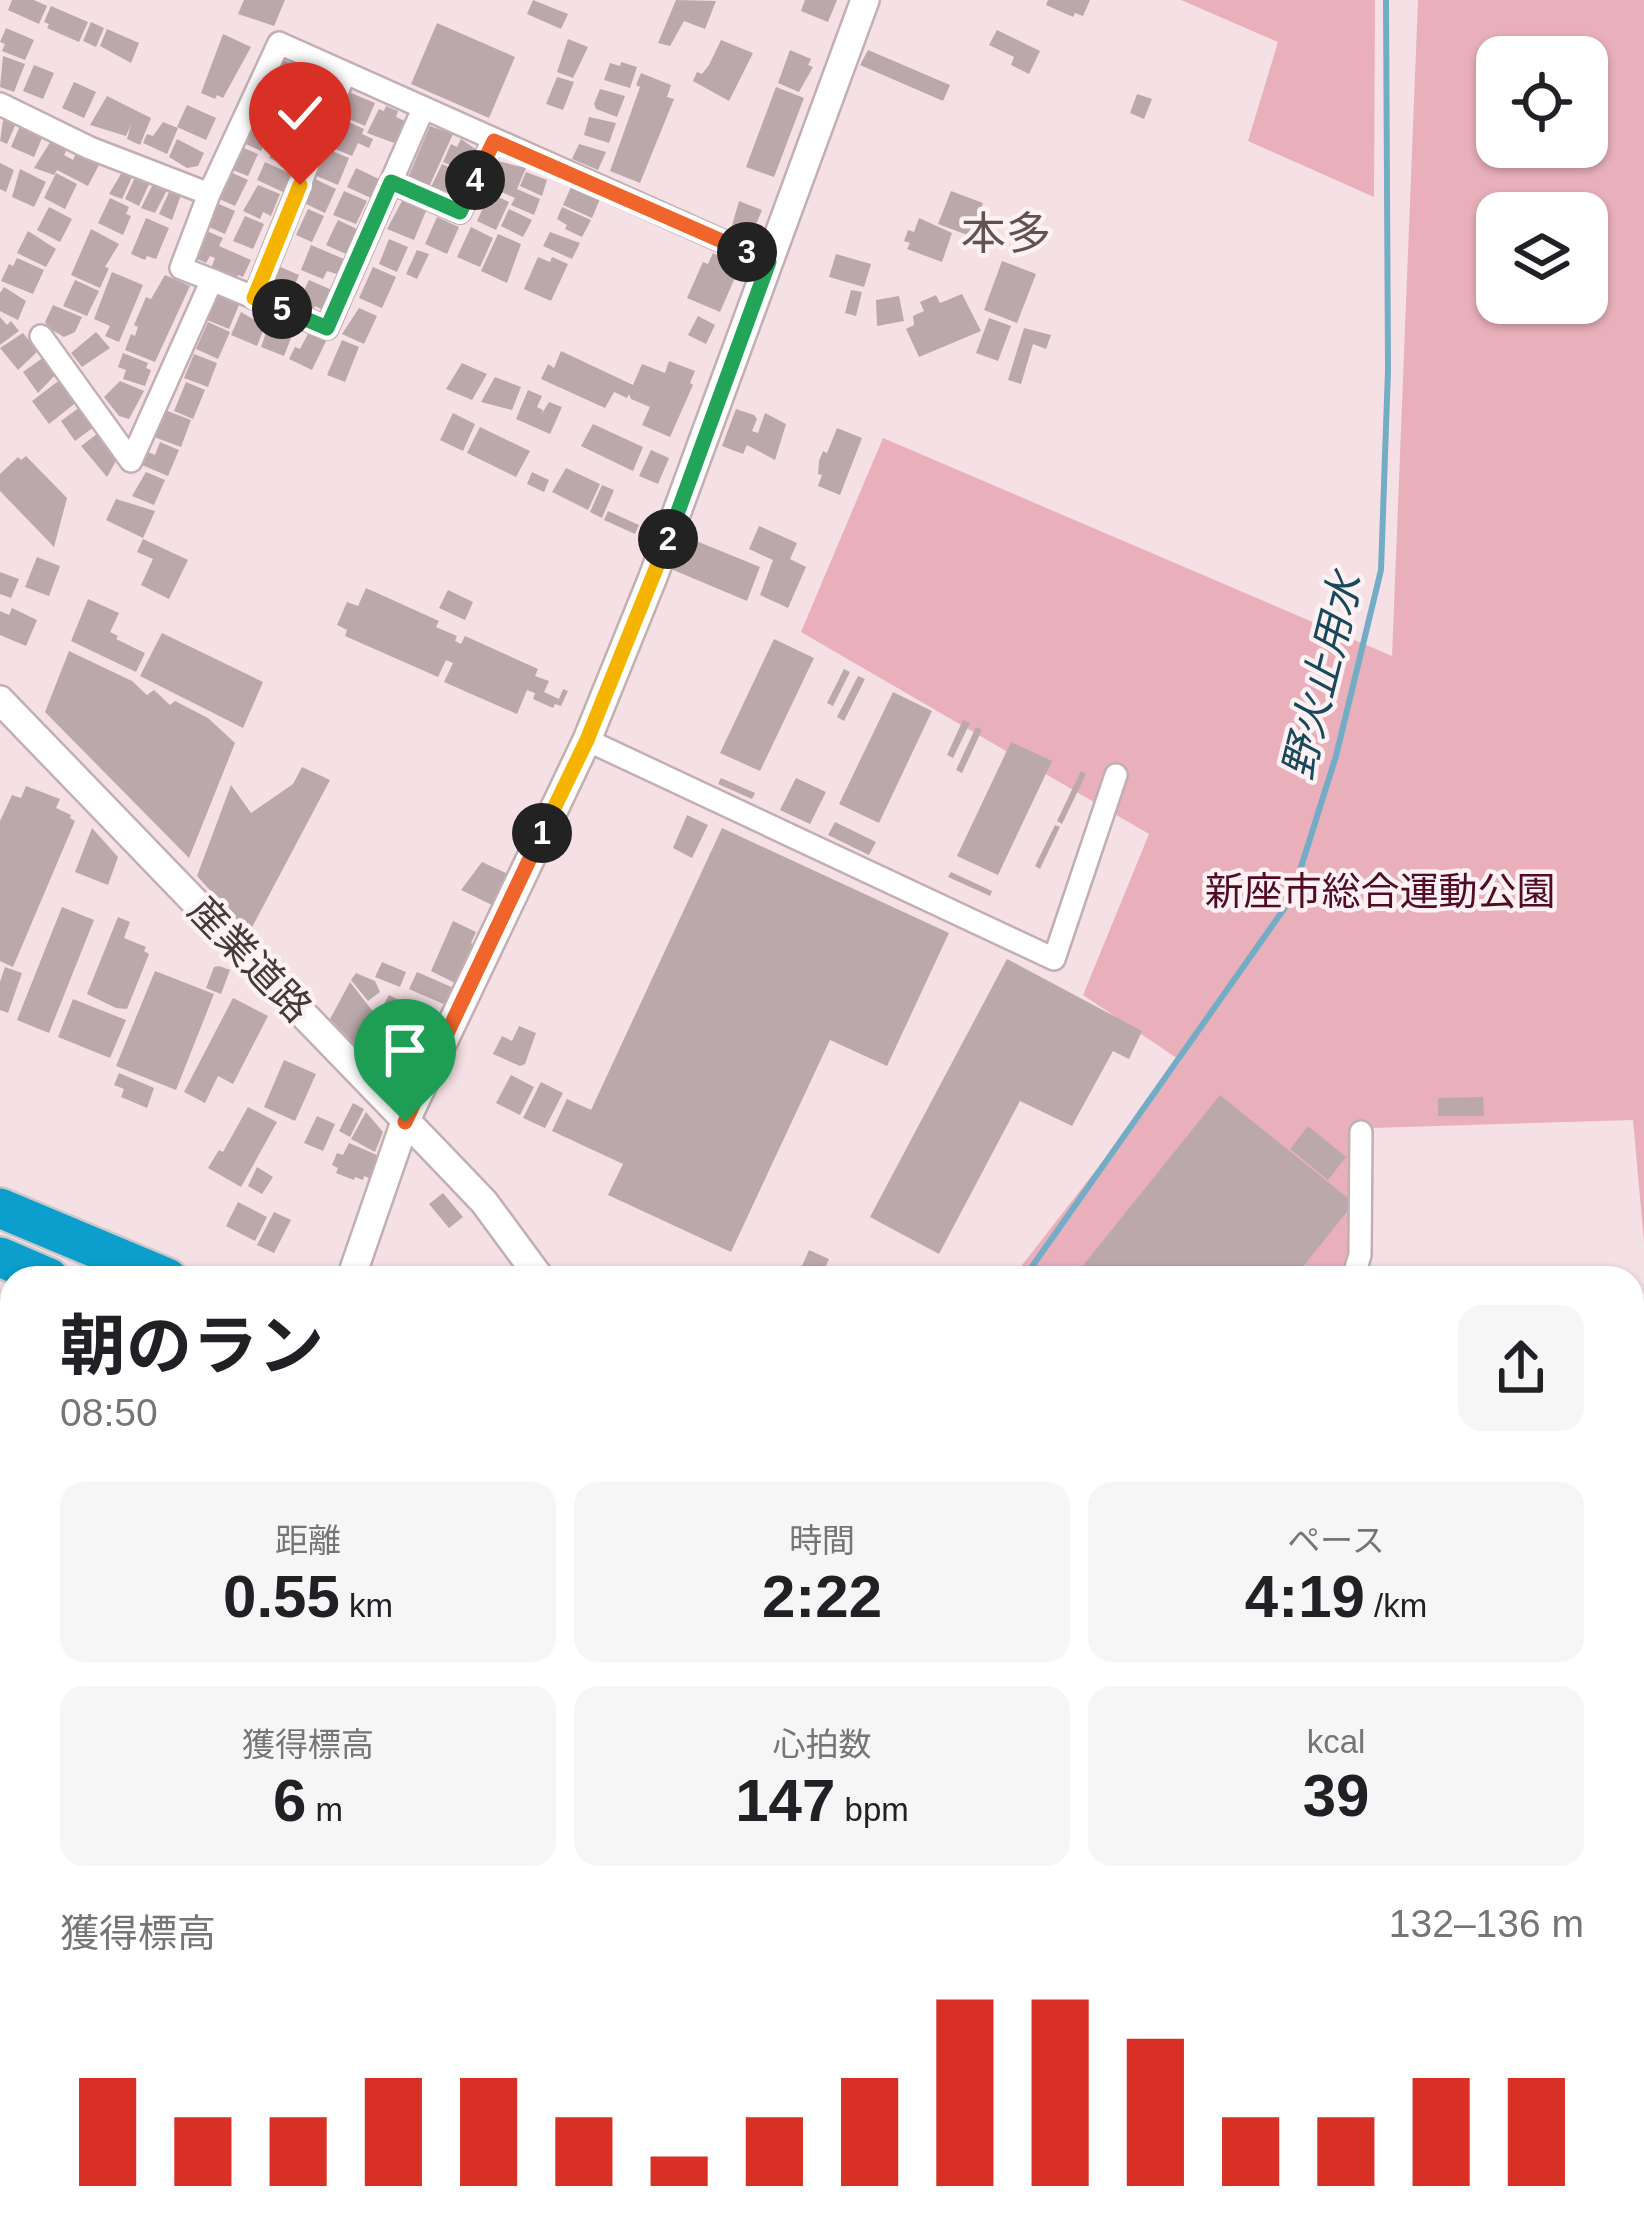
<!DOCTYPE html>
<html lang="ja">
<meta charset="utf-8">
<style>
body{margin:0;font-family:Helvetica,"Noto Sans JP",sans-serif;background:#f6f6f6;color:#202124;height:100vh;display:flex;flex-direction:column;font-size:45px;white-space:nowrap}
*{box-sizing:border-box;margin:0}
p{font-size:39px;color:#757577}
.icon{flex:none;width:66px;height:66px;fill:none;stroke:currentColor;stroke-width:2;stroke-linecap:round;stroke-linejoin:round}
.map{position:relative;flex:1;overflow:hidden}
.panel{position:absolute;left:0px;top:1266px;width:1644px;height:972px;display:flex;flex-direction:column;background:#fff;border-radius:36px 36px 0 0;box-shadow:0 3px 9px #0004}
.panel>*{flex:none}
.buttons{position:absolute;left:1476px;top:36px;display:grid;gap:24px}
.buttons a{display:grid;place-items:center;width:132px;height:132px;border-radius:24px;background:#fff;box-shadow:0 3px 9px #0004;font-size:60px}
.pin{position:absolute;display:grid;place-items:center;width:102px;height:102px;color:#fff;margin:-123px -51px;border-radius:50% 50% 50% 0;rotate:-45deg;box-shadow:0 0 12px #0007}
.pin .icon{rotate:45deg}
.km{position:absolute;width:60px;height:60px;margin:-30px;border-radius:50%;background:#222;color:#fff;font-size:33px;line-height:60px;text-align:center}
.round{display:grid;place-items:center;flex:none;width:126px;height:126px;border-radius:24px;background:#f6f6f6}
.overview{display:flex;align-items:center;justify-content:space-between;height:204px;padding:0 60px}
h1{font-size:66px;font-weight:700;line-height:90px}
.figures{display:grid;grid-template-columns:repeat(3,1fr);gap:18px;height:204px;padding:12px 60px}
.figures div{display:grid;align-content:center;border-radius:24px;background:#f6f6f6;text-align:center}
.figures b{font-size:60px;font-weight:700}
.figures small{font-size:33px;font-weight:400}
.figures p{font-size:33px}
.chart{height:336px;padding:24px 60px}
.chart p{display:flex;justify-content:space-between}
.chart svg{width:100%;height:216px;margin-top:12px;stroke:#d93025;stroke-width:6}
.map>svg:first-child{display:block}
.green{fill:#e9b0bb;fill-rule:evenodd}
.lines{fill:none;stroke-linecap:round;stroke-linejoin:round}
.stream{stroke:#72acc5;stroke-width:6}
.building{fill:#bba8ab}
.minor-casing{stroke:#c2afb2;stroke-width:26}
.tertiary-casing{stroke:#c2afb2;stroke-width:32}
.motorway-casing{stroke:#cac8c8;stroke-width:44}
.minor{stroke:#fff;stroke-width:21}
.tertiary{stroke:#fff;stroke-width:27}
.motorway{stroke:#0c9ecc;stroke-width:39}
.split-1-casing{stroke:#fff;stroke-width:24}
.split-2-casing{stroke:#fff;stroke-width:24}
.split-3-casing{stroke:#fff;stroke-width:24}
.split-4-casing{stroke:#fff;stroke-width:24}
.split-5-casing{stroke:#fff;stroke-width:24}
.split-6-casing{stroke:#fff;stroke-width:24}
.split-1{stroke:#f0652b;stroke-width:15}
.split-2{stroke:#f5b400;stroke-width:15}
.split-3{stroke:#22a559;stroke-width:15}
.split-4{stroke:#f0652b;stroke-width:15}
.split-5{stroke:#22a559;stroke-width:15}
.split-6{stroke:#f5b400;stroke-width:15}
.labels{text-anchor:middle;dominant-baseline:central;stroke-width:9;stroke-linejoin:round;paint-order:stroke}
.park-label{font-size:39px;fill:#510c23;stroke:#fdf1f3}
.street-label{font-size:39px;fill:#423a3b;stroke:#fdf1f3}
.water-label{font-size:42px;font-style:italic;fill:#17485b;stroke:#fdf1f3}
.quarter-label{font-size:45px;fill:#635255;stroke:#fdf1f3}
</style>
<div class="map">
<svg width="1644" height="2238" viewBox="0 0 1644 2238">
<rect width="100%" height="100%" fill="#f5e1e5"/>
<path class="green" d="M1181 0H1375L1374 197 1248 141 1278 42Z
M1418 0H1644V1242L1633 1120 1372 1128 1367 1278H1012L1181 1061 1083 995 1149 834 801 632 883 438 1392 656ZM1497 57H1587V147H1497ZM1497 213H1587V303H1497Z
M375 2226H736L738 2238H377Z"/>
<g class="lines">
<path class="stream" d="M1024 1278 1291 899 1336 756 1381 570 1388 370 1386 0
M743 2226 745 2238"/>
</g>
<path class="building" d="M12 0H34L47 6 39 24 8 10Z
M244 0H285L274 26 238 14Z
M533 0 568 14 561 29 527 14Z
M676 0 716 1 705 29 684 21 670 46 658 43Z
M805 0H837L828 22 801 11Z
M1048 0H1090L1083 16 1075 13 1073 17 1046 5Z
M51 6 88 22 79 42 47 28 49 24 44 22Z
M91 22 104 28 96 47 83 41Z
M437 23 515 57 489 118 411 84Z
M6 28 34 40 25 60 2 51 5 44 0 42Z
M107 29 139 43 131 63 100 46Z
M997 30 1040 51 1029 74 1011 65 1014 57 989 45Z
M223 34 251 47 223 98 217 95 215 99 201 93Z
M568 39 588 47 573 78 557 72Z
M721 40 753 53 729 101 693 81 697 72 702 74 709 65Z
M790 50 811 59 808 65 813 67 799 92 778 83Z
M868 50 950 85 943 101 860 65Z
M3 56 25 64 14 92 0 87Z
M279 58 299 67 287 96 268 88Z
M621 62 637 67 630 88 604 80 610 63 620 66Z
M34 65 54 73 43 99 23 91Z
M641 73 671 85 667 97 674 99 640 183 610 171 640 87 636 85Z
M557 77 574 82 563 110 546 104Z
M301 78 326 86 328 92 307 137 282 126 291 105 287 103Z
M74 82 96 92 84 118 62 108Z
M776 87 804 98 774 177 746 167Z
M600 89 625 96 617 117 596 109 594 104Z
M264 92 284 101 261 151 237 140Z
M351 93 375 103 365 126 340 115Z
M1137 94 1152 99 1144 119 1130 113Z
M107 96 151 118 140 145 127 139 131 125 126 136 90 125Z
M187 105 216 118 206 140 177 127Z
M386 106 398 111 396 117 407 122 397 144 367 133 379 109 384 111Z
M4 114 18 119 7 144 0 141Z
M589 117 616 123 609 143 584 135Z
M22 121 45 131 34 157 11 147Z
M346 121 364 129 362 134 373 139 369 148 358 143 352 156 328 146 337 127 343 130Z
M163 122 178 128 167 154 143 143 147 134 153 136Z
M430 126 453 134 428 189 407 180Z
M283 129 307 140 294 169 269 158Z
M54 136 70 144 64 155 73 160 77 151 100 163 88 186 57 170 54 175 34 168Z
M177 139 204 153 198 166 187 168 169 157Z
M461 139 477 150 467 172 443 162 451 144 457 147Z
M235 144 258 154 248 176 225 167Z
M579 144 606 152 598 170 572 159Z
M327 149 349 158 338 185 312 174Z
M493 160 526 168 517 189 540 199 534 215 511 205 515 198 483 184Z
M265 162 291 174 283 192 257 180Z
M0 163 14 170 6 192 0 189Z
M442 164 464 174 452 197 431 187Z
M356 168 381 180 373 199 347 187Z
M20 169 46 182 34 207 12 197Z
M124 169 134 173 122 199 109 194Z
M228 171 248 180 235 206 215 197Z
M526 172 547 180 542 196 520 186Z
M56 173 77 184 65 209 44 198Z
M137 173 151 180 139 206 125 199Z
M315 179 336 189 325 213 304 203Z
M154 182 168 188 155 213 141 208Z
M258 185 280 194 271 216 263 212 260 219 243 211Z
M571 187 600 199 592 218 563 205Z
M170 190 181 195 172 220 159 214Z
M344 191 367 201 356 224 333 215Z
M951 191 983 203 970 236 938 224Z
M490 193 509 202 496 230 477 221Z
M110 198 129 207 126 214 131 216 123 235 98 223Z
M402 201 426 211 414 240 387 229Z
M739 201 762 210 751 237 731 229Z
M219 204 235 211 225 234 200 223 205 211 214 215Z
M49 207 72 219 60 242 37 230Z
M562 207 591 220 582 237 565 229 567 225 557 219Z
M308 209 324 216 312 242 296 235Z
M509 209 532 220 523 237 501 226Z
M245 216 264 224 253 249 233 241Z
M437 217 459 227 447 254 425 244Z
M146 218 169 228 156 259 147 256 145 260 131 254Z
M919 218 952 233 942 262 907 249 910 243 904 241 908 230 914 232Z
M338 220 357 229 346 254 326 245Z
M471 227 493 238 480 267 457 257Z
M91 229 119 244 105 267 109 268 100 288 71 275Z
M202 229 223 238 219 246 251 260 243 277 238 275 236 280 211 268 215 258 210 256 206 263 191 256Z
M28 231 56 249 46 267 17 253Z
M550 232 580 243 572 259 543 246Z
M498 234 521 244 507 283 481 271Z
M389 239 408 247 397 272 379 264Z
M311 245 344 259 337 274 327 271 323 279 301 270Z
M417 250 429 254 417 279 406 274Z
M713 253 740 266 720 312 687 298 703 262 708 264Z
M836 254 871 264 864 287 829 277Z
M538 257 550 262 552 257 568 264 551 301 524 289Z
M17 258 44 270 33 294 1 281 9 264 13 266Z
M1002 261 1036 274 1017 323 984 310Z
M278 266 299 275 289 299 267 290Z
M373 267 396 277 382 308 359 298Z
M112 272 143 285 119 342 105 336 110 326 94 319Z
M165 275 190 286 155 362 125 350 131 334 135 336 138 327 134 325 146 297 151 299Z
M75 280 99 291 87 316 63 306Z
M309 280 332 290 323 310 315 306 312 312 297 305Z
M4 287 26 301 18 320 0 311V293Z
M851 290 862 292 856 316 845 313Z
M219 291 241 300 229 329 207 320Z
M962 294 981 331 919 357 906 329 914 325 913 316 924 311 920 302 936 295 940 303Z
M899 296 904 321 877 326 876 300Z
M53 305 82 317 75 332 64 337 49 328 45 322Z
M359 308 377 316 364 344 342 334Z
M241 312 265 326 257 346 231 335Z
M698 316 715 325 706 344 688 335Z
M0 317 7 325 11 321 19 331 0 345Z
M989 318 1011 326 998 361 976 353Z
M208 322 230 332 218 359 196 349Z
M268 327 293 333 284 356 261 347Z
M1024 328 1051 335 1046 349 1033 344 1021 384 1008 380Z
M310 330 327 339 312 370 289 359 295 347 300 349Z
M96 332 110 348 82 367 71 353Z
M23 333 38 351 18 370 0 348Z
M342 340 359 347 345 382 327 375Z
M561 351 633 385 642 364 665 373 669 361 695 371 690 383 693 385 670 437 642 425 650 407 631 399 629 394 627 398 614 392 605 408 541 379 548 364 554 368Z
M123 353 148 363 146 368 151 370 145 386 123 379 126 370 118 367Z
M194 354 217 363 208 387 184 378Z
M44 357 56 374 38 393 23 372Z
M462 363 487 374 472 400 446 389Z
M495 377 521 387 512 410 481 402Z
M61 379 78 401 49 424 32 401Z
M120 381 144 391 129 419 119 416 104 397Z
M186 382 205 390 193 419 174 411Z
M528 390 542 396 537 407 543 410 541 415 549 402 562 407 550 434 516 419Z
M84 404 98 424 75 441 61 421Z
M736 409 754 415 757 419 752 431 758 433 765 413 786 424 775 460 747 445 743 454 722 446Z
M165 410 191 420 181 447 154 437Z
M453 413 475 424 463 451 440 440Z
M593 424 643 447 633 471 581 446Z
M480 427 530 451 516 477 467 453Z
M837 428 862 438 840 495 818 486 822 475 818 474 819 461 823 451 827 453Z
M101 431 115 449 111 452 116 461 107 477 81 446Z
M160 442 179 450 168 476 142 465 148 452 155 455Z
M651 450 669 458 658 484 639 476Z
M26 456 67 498 54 547 0 491V474L18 457 21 460Z
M566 468 600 484 588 510 552 492Z
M146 472 165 480 154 505 132 496Z
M532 472 549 480 544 492 527 484Z
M602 485 614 490 602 518 590 512Z
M116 499 155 511 143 538 106 520Z
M608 511 639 525 635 534 604 520Z
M759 526 797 543 790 559 806 567 788 608 760 595 773 560 749 549Z
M684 536 760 567 747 601 671 569Z
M143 539 188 560 169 599 141 585 153 559 137 552Z
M37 557 60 566 49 596 25 587Z
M0 572 19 579 11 598 0 594Z
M366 588 439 621 436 627 457 636 455 641 461 644 465 636 538 669 535 676 549 681 544 692 559 699 563 689 568 691 561 706 555 704 553 708 533 699 535 693 527 690 517 714 444 682 453 663 446 660 438 677 345 636 347 630 337 625 347 602 358 606Z
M448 590 473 602 465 620 439 608Z
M88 599 119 613 110 632 118 636 116 639 145 653 136 672 71 641Z
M12 608 37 620 26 646 0 635V611L9 615Z
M162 633 263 682 243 728 140 676Z
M774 639 814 658 760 771 720 753Z
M69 651 132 681 147 695 154 690 170 705 175 701 208 718 235 743 189 858 45 712Z
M844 669 850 672 833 706 827 703Z
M858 676 865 679 844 721 837 717Z
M893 692 932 711 879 823 839 804Z
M963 720 970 723 953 758 947 755Z
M976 727 982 730 962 773 956 770Z
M1011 742 1052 761 998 875 957 856Z
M302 767 330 780 249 933 197 876 231 785 251 813 293 784Z
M1081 771 1086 774 1062 824 1057 821Z
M721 778 755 793 752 799 718 784Z
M796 778 826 792 810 824 780 810Z
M26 786 60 799 56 808 71 815 70 818 75 821 13 967 0 961V821L12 795 21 798Z
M687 815 708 825 692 858 673 848Z
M835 822 876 842 869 855 828 835Z
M1055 825 1060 827 1040 869 1035 866Z
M92 828 118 857 108 885 75 872Z
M722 828 949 933 887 1066 830 1040 731 1252 608 1195 623 1164 552 1131 567 1099 591 1110Z
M482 862 508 874 492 905 461 890Z
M951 872 992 891 990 896 948 877Z
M62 907 94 920 49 1033 17 1020Z
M118 917 130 922 124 938 146 947 144 951 149 954 127 1009 116 1008 87 994Z
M453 921 476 932 471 943 476 946 457 984 431 971Z
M1007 959 1142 1031 1129 1059 1113 1051 1072 1126 1020 1101 939 1254 870 1217Z
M382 962 406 972 400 987 375 977Z
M219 966 230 970 221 994 206 988 214 967Z
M5 967 22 973 8 1013 0 1010V982Z
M155 971 214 994 176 1090 116 1066Z
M417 972 456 989 448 1006 409 989Z
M356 973 375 981 380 992 368 1001 351 980Z
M350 982 389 1032 383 1044 414 1077 399 1090 330 1019Z
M389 995 399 1000 388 1022 377 1016Z
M233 998 268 1016 233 1084 218 1076 205 1103 184 1092Z
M73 999 126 1020 110 1058 58 1037Z
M519 1026 536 1033 525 1064 520 1066 493 1054 502 1036 512 1041Z
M284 1060 316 1074 295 1121 264 1107Z
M119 1073 154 1088 147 1108 121 1097 124 1089 114 1085Z
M511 1075 534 1087 520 1115 496 1103Z
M541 1082 563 1093 545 1128 523 1118Z
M1220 1095 1354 1203 1294 1278H1073Z
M1483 1097 1484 1116H1438V1098Z
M353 1103 364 1109 350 1137 339 1131Z
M248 1107 277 1122 241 1187 208 1168 219 1150 223 1152Z
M366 1112 383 1132 375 1152 351 1139Z
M317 1116 335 1124 323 1151 304 1143Z
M1308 1126 1346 1157 1328 1180 1290 1149Z
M349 1143 377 1155 371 1179 364 1176 363 1180 355 1177 354 1180 336 1173 338 1168 332 1165 337 1153 343 1155Z
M257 1167 273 1177 262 1194 248 1186Z
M443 1193 463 1217 449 1228 429 1204Z
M238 1202 267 1217 255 1241 226 1226Z
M274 1212 291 1220 274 1253 257 1245Z
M809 1250 829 1259 821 1278H805L799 1273Z
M1644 1608V1682L1632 1683V1609Z
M1632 1686H1644V1774H1632Z
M12 1717V1814L0 1809V1747Z
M5 1847 12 1850V1875L0 1869Z
M1632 2029 1636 2034 1644 2029V2064L1632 2071Z
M1632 2082 1644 2099V2152L1632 2160Z
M1644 2162V2216L1632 2224V2170Z
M71 2226H111L107 2238H67Z
M149 2226H182L179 2238H146Z
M188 2226H235L281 2238H185Z
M1222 2226H1260L1266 2232 1260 2238H1234Z
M1285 2226H1382L1393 2238H1296Z
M1489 2226H1534L1518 2238H1500Z"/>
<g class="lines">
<g class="minor-casing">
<path id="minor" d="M0 104 90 148 209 194
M391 182 460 212 493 141
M212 280 327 328 423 109
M254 298 345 73
M41 336 131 461 212 280 181 268 209 194 279 43 769 262
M587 740 1054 959 1116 775
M1353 1278 1360 1255 1361 1132
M0 1958 12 1964
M1632 1999 1644 2005
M1582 2226 1592 2238"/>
</g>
<g class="tertiary-casing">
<path id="tertiary" d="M0 700 441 1157 484 1202 540 1278
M351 1278 405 1122 587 740 653 577 865 0
M1632 1823 1644 1828
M0 2207 12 2174
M1151 2226 1158 2238
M1004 2238 1030 2226"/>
</g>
<g class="motorway-casing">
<path id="motorway" d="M0 1208 167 1278
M0 1257 49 1278
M1632 1885 1644 1890
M1632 1933 1644 1939"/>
</g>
<use href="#minor" class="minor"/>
<use href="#tertiary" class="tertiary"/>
<use href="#motorway" class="motorway"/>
</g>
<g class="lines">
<g class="split-1-casing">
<path id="split-1" d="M405 1122 542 833"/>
</g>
<g class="split-2-casing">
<path id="split-2" d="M542 833 587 740 668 539"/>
</g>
<g class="split-3-casing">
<path id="split-3" d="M668 539 769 262 747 252"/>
</g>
<g class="split-4-casing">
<path id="split-4" d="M475 180 494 141 747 252"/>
</g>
<g class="split-5-casing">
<path id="split-5" d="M282 309 327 328 391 182 460 212 475 180"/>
</g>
<g class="split-6-casing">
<path id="split-6" d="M282 309 254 298 300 185"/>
</g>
<use href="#split-1" class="split-1"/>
<use href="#split-2" class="split-2"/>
<use href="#split-3" class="split-3"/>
<use href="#split-4" class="split-4"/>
<use href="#split-5" class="split-5"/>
<use href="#split-6" class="split-6"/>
</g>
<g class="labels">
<g class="park-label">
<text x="1380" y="891">新座市総合運動公園</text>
</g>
<g class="street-label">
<text transform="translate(250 959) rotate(46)">産業道路</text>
</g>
<g class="water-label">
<text transform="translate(1322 676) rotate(-76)">野火止用水</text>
</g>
<g class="quarter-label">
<text x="1006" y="233">本多</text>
</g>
</g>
</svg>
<div class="buttons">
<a><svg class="icon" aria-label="locate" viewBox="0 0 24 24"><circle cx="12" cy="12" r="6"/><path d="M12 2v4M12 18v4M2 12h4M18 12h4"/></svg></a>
<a><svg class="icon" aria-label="layers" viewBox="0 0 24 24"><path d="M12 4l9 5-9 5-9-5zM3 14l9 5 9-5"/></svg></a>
</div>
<div class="pin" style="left:405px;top:1122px;background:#1e9e55"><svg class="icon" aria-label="arrive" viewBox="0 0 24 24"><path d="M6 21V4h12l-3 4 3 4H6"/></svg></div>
<div class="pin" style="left:300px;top:185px;background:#d93025"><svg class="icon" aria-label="check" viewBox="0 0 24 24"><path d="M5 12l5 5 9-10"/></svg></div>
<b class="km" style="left:542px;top:833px">1</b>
<b class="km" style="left:668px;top:539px">2</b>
<b class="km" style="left:747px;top:252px">3</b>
<b class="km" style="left:475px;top:180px">4</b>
<b class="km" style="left:282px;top:309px">5</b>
<section class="panel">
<div class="overview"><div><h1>朝のラン</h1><p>08:50</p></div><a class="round"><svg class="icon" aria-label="share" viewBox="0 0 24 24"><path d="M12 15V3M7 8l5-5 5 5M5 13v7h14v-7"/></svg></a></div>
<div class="figures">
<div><p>距離</p><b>0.55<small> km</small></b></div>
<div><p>時間</p><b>2:22</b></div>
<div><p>ペース</p><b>4:19<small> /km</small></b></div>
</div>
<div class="figures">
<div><p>獲得標高</p><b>6<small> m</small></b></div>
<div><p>心拍数</p><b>147<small> bpm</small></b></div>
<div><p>kcal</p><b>39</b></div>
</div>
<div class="chart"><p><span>獲得標高</span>132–136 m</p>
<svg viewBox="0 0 160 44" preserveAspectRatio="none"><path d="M5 44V22M15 44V30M25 44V30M35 44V22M45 44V22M55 44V30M65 44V38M75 44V30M85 44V22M95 44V6M105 44V6M115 44V14M125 44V30M135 44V30M145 44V22M155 44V22"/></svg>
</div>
</section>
</div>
